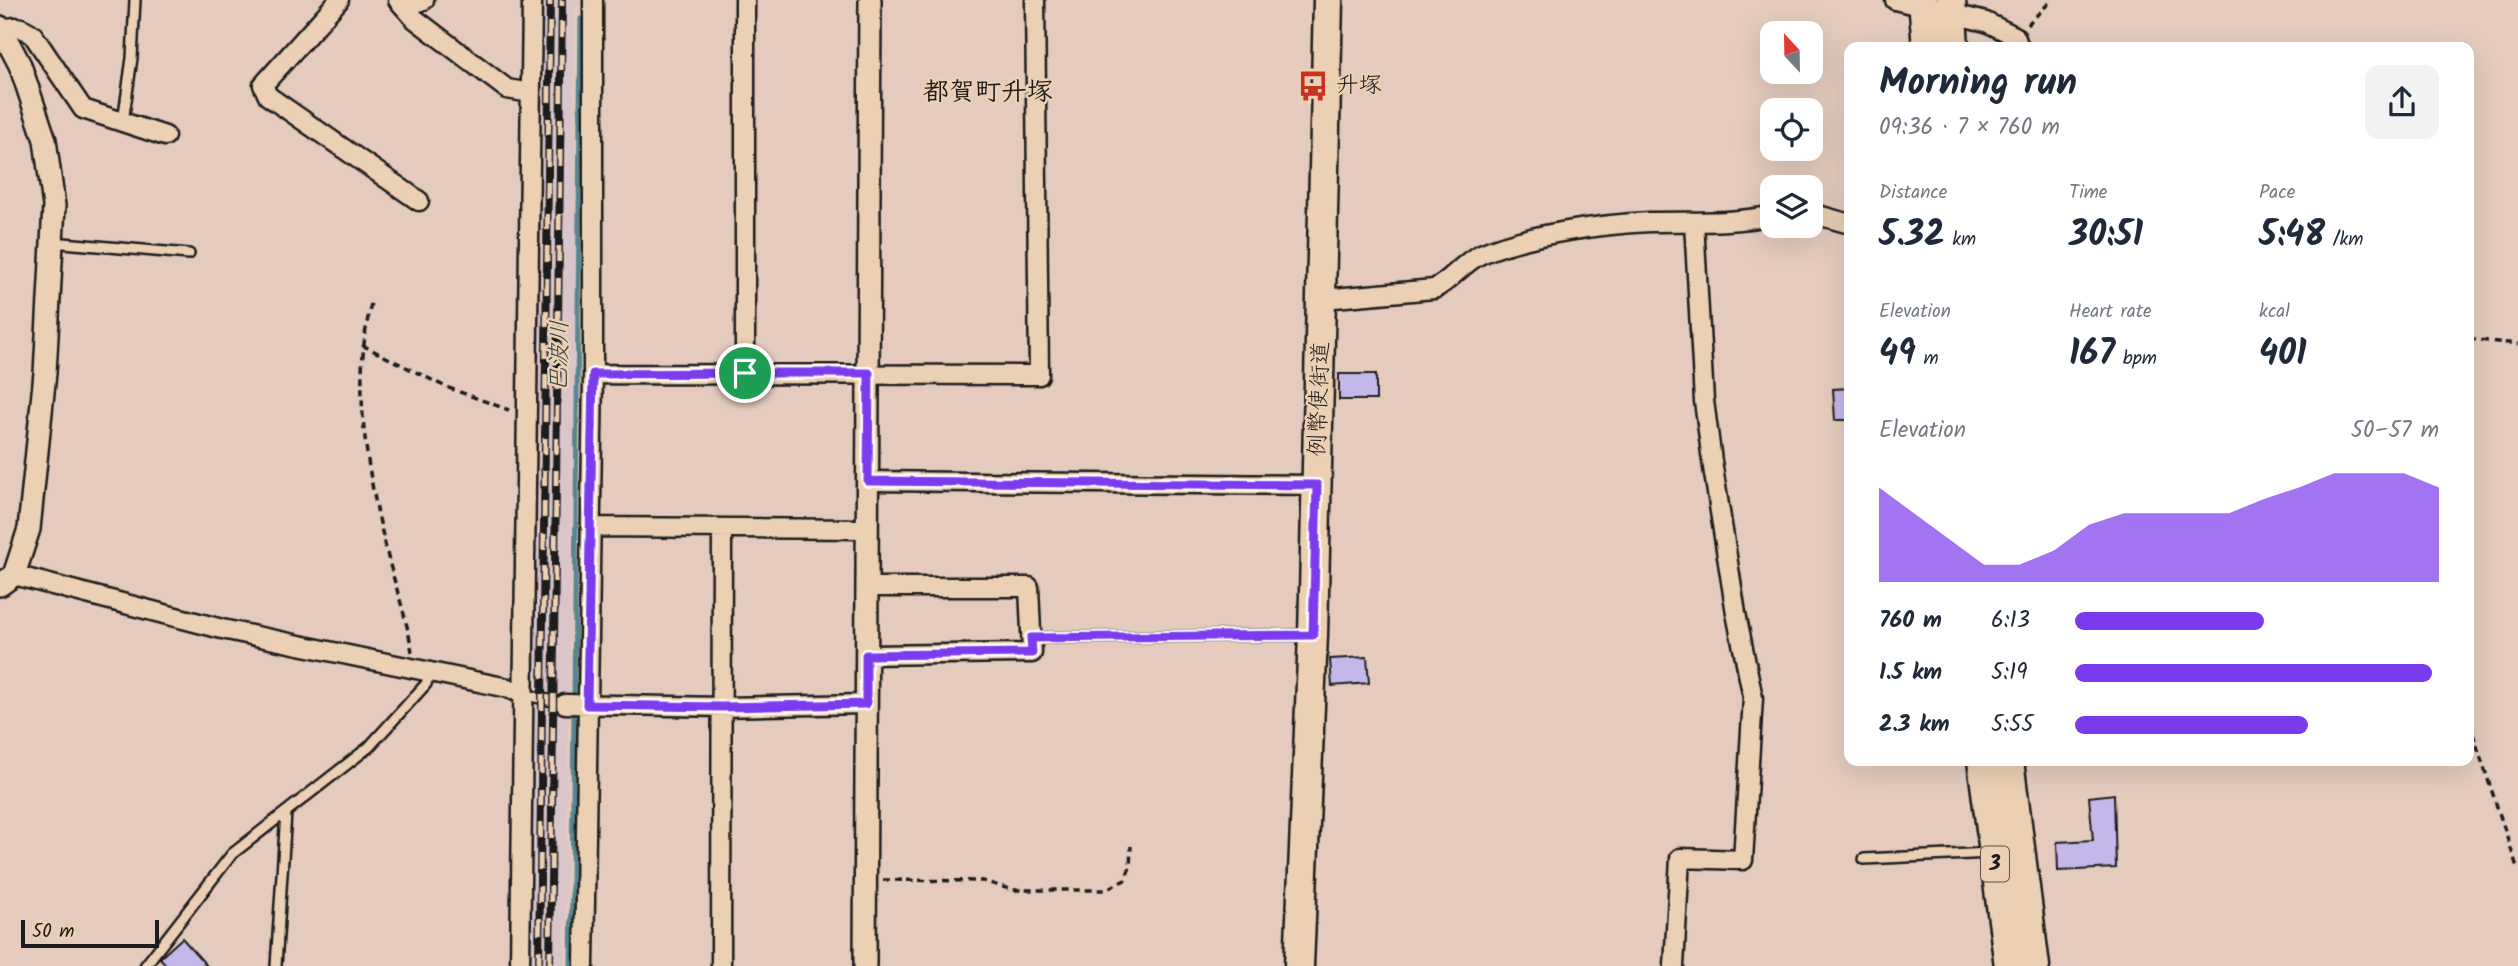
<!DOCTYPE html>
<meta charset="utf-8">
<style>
body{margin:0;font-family:Kalam,"Klee One",sans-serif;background:#f2f2f3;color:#1f2937;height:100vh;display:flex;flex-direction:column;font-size:26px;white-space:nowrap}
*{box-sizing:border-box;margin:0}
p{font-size:23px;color:#747a83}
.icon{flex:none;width:38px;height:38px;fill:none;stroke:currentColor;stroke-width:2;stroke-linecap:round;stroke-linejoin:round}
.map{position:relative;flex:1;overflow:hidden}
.side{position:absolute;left:1844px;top:42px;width:630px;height:724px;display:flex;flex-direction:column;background:#fff;border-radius:14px;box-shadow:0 7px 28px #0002}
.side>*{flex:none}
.needle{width:46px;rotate:338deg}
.controls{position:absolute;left:1760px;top:21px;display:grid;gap:14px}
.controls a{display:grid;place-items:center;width:63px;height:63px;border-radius:14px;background:#fff;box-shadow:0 7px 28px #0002;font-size:35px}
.scale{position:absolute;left:21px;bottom:18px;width:138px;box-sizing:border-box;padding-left:7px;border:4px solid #1c1c1c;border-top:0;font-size:19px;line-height:24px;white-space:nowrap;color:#1c1c1c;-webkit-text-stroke:5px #ecd0b3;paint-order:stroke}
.pin{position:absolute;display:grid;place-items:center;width:60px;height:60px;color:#fff;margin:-30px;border:4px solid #fff;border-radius:50%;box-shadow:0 2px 7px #0007}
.round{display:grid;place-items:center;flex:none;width:74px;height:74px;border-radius:14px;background:#f2f2f3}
.overview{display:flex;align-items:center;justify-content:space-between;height:119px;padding:0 35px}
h1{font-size:38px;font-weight:600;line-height:52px}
.figures{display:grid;grid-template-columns:repeat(3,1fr);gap:10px;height:119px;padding:7px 35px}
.figures div{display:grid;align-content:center}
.figures b{font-size:35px;font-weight:600}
.figures small{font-size:19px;font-weight:400}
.figures p{font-size:19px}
.chart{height:196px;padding:14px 35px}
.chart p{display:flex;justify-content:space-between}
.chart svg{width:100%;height:126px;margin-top:7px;fill:#7c3aed;opacity:.7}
ul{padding:0 35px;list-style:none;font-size:23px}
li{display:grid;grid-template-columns:112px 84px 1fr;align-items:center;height:52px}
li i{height:18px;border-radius:9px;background:#7c3aed}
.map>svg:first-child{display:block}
.built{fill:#dac5cb}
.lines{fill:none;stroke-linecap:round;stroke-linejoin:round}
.stream{stroke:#578690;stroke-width:5}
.building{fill:#c4b7e9;stroke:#1c1c1c;stroke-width:2}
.service-casing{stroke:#1c1c1c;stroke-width:14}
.minor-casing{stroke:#1c1c1c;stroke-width:23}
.tertiary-casing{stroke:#1c1c1c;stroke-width:26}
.primary-casing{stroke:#1c1c1c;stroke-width:33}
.path{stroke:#1c1c1c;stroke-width:3.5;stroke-dasharray:7 5;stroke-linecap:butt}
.service{stroke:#ecd0b3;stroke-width:9}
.minor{stroke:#ecd0b3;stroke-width:18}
.tertiary{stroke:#ecd0b3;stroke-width:21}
.primary{stroke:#ecd0b3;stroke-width:28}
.rail-casing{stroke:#1c1c1c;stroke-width:8}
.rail{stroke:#ecd0b3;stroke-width:5;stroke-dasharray:16;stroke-linecap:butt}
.route-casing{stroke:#fff;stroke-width:14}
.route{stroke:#7c3aed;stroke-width:9}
.labels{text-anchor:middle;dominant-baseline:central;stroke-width:5;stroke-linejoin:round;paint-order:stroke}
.shield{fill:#ecd0b3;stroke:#5a5249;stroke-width:2}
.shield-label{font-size:21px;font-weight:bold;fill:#1c1c1c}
.poi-label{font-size:23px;fill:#1c1c1c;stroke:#ecd0b3;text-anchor:start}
.street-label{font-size:23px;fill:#1c1c1c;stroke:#ecd0b3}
.water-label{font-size:24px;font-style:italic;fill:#35484c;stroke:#ecd0b3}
.quarter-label{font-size:26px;font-weight:bold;fill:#1c1c1c;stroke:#ecd0b3}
</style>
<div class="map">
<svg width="2518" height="966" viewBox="0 0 2518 966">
<rect width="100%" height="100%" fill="#e4cbbe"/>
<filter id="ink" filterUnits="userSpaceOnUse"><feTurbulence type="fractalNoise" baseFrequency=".0143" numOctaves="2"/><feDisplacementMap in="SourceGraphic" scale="14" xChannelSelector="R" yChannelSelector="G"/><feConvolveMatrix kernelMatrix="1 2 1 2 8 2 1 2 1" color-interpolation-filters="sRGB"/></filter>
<g filter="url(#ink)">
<path class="built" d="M539 0H581L574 12 576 274 569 696 531 687Z
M532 701 559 706 568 713 565 966H530Z"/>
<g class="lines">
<path class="stream" d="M574 695 581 19
M571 966 574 716"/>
</g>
<path class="building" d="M1339 374H1376V400H1339Z
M1850 388V420H1835L1833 389Z
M1367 657 1369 683 1332 686 1330 659Z
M2114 794 2116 868 2058 871 2057 842 2093 840 2089 797Z
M182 938 207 966H167L160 958Z"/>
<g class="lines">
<g class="service-casing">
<path id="service" d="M123 122 132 58 135 0
M52 242 189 254
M1031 638 1308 635
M523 694 565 704
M1864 859 1991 853
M145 966 232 854 369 747 426 684 430 671
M276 966 286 813"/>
</g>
<g class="minor-casing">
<path id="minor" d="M339 0 263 85 268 96 419 201
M398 0 415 19 507 89 531 93
M1895 0 1986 22 2015 36 2019 47
M405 7 424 0
M2 30C16 25 21 26 33 35L83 109 165 136
M1811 213 1850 224
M1323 299 1434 289C1452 280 1462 263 1481 254 1523 235 1603 224 1650 222 1692 221 1732 224 1773 215
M745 373V0
M593 374 1039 375 1035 0
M868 481 1317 485
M591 527 868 529
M14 575 222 629 508 688 523 694
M866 655 1032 653 1029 587H869
M565 704 722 707 866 704
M520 966 532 0
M584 966 593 374V0
M721 966 722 529
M1674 966 1680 858 1743 860 1753 698 1736 613 1712 461 1704 401 1694 222"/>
</g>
<g class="tertiary-casing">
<path id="tertiary" d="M0 27 20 65 45 140 54 206 45 373 29 529 14 575 0 585
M865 966 870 0"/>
</g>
<g class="primary-casing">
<path id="primary" d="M1923 0 1927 47
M1951 0 1954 47
M1982 761 2009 966
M2009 761 2035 966
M1299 966 1313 635 1328 0"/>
</g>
<path class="path" d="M2027 25 2052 0
M371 304C351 387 367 470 387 553 395 586 407 618 412 652
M2469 339 2518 344
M362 345 446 387 509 410
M2469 722 2518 870
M883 880 983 881 1013 890H1105L1125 880 1130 867 1131 846"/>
<use href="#service" class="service"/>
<use href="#minor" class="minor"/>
<use href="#tertiary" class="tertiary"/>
<use href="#primary" class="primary"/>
<g class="rail-casing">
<path id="rail" d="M539 966 550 0
M550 966 562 0"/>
</g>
<use href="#rail" class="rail"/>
</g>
</g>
<g class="lines" filter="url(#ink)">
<g class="route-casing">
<path id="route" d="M745 373H869L868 481 1317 485 1313 635 1031 638 1032 653 866 655V704L722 707 587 705 593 374Z"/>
</g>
<use href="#route" class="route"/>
</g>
<defs>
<g id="bus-bare" transform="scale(2.415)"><path d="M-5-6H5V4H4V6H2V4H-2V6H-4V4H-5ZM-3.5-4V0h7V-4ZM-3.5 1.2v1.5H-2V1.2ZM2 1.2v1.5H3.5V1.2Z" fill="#c8321e" stroke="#ecd0b3" stroke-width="2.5" paint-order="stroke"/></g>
</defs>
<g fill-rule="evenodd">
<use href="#bus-bare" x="1313" y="86"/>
</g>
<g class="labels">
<rect class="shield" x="1981" y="846.5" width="28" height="35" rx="5"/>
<g class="shield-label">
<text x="1995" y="864">3</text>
</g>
<g class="poi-label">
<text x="1336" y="86">升塚</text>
</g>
<g class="street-label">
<text transform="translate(1320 399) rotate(-88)">例幣使街道</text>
</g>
<g class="water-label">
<text transform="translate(560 356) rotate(-89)">巴波川</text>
</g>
<g class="quarter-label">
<text x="988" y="93">都賀町升塚</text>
</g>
</g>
</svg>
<div class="controls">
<a><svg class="needle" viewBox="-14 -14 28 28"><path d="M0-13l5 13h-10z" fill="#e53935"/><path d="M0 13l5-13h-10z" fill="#747a83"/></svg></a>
<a><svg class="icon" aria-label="locate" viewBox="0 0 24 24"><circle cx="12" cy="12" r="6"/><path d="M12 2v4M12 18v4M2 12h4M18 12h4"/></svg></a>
<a><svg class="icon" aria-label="layers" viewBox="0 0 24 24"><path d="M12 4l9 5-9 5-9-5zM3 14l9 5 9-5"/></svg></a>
</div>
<div class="scale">50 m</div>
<div class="pin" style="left:745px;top:373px;background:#1e9e55"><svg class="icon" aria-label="arrive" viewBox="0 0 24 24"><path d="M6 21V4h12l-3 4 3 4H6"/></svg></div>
<section class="side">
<div class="overview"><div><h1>Morning run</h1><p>09:36 · 7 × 760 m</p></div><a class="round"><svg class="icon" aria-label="share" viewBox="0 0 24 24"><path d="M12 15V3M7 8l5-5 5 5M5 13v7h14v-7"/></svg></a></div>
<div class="figures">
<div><p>Distance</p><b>5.32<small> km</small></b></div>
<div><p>Time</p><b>30:51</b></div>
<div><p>Pace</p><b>5:48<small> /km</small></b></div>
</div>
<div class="figures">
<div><p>Elevation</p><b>49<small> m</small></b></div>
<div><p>Heart rate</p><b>167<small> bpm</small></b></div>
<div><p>kcal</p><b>401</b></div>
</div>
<div class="chart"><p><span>Elevation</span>50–57 m</p>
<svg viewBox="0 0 160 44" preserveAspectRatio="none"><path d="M0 44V11L10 20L20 29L30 38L40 38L50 33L60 24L70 20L80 20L90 20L100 20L110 15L120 11L130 6L140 6L150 6L160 11V44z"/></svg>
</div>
<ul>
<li><b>760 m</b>6:13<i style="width:52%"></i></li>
<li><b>1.5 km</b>5:19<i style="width:98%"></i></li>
<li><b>2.3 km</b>5:55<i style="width:64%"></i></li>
</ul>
</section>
</div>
